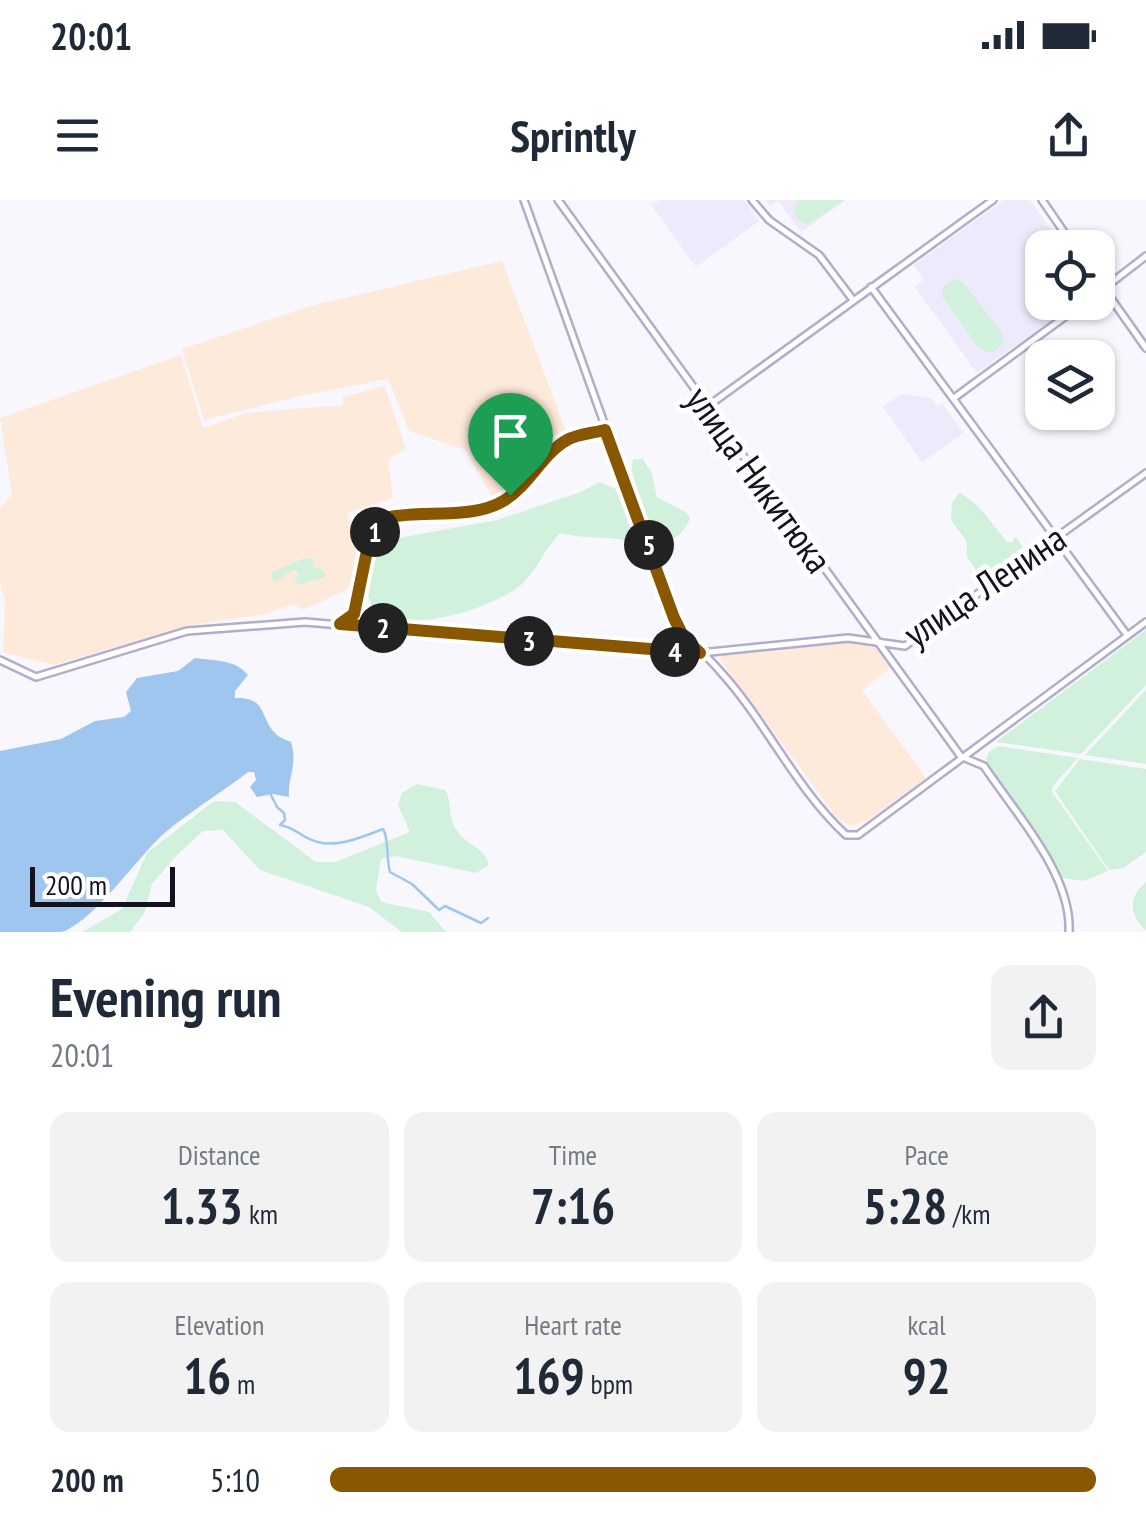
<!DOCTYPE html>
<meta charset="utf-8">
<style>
body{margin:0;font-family:"PT Sans Narrow",sans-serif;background:#f2f2f3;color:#1f2937;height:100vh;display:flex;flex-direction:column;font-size:38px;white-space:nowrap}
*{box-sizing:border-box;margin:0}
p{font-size:32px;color:#747a83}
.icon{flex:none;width:55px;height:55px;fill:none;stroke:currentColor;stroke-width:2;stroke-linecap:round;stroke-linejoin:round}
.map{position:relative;height:732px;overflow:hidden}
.side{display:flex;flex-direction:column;background:#fff;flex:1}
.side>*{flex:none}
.fabs{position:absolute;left:1025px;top:30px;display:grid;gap:20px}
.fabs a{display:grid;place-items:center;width:90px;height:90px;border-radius:20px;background:#fff;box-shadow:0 2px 8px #0004;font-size:50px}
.scale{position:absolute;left:30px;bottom:25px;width:145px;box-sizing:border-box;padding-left:10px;border:5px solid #14121e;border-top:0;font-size:28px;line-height:35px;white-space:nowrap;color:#14121e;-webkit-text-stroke:8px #fff;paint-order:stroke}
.pin{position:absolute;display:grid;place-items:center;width:85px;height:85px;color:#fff;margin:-102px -42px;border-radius:50% 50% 50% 0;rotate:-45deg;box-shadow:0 0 10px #0007}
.pin .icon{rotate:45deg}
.km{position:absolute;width:50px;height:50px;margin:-25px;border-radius:50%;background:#222;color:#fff;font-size:28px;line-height:50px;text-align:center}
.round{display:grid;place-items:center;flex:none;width:105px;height:105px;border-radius:20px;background:#f2f2f3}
.headline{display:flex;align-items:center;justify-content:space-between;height:170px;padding:0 50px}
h1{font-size:55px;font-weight:700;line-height:75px}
.figures{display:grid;grid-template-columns:repeat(3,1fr);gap:15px;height:170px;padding:10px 50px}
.figures div{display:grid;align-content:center;border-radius:20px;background:#f2f2f3;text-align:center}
.figures b{font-size:50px;font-weight:700}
.figures small{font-size:28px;font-weight:400}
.figures p{font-size:28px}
ul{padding:0 50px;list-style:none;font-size:32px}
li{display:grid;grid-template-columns:160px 120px 1fr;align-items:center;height:75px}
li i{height:25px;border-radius:12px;background:#895700}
.status{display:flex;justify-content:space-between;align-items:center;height:70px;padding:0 50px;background:#fff;direction:ltr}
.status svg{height:28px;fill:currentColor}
header{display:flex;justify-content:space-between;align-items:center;height:130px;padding:0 50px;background:#fff;font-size:45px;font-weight:700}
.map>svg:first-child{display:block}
.industrial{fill:#feeadb}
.built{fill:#eceafb}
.green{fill:#d1f1dc}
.water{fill:#9ec6ee}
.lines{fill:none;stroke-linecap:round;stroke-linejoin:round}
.stream{stroke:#9ec6ee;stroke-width:2.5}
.minor-casing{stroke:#b1adcc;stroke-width:10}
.minor{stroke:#fff;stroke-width:5}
.route-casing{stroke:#fff;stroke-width:20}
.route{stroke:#895700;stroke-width:12}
.labels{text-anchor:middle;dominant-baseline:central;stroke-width:10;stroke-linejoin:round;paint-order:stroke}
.street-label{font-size:38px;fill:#14121e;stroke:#fff}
</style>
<div class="status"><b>20:01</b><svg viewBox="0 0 49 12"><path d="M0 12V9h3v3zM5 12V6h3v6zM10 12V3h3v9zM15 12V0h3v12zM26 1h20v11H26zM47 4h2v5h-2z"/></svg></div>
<header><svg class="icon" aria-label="menu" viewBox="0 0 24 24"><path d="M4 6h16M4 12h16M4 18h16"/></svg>Sprintly<svg class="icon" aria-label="share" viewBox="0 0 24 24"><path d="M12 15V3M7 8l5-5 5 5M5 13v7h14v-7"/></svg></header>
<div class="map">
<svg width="1146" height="732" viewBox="0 0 1146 732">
<rect width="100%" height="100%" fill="#f8f7fe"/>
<path class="industrial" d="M502 61 567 234 549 249 521 282 492 297 466 250 409 231 388 179 300 196 204 220 182 149 310 106Z
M181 155 203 228 246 213 344 205 342 197 385 186 406 249 388 260 393 298 347 313 351 325H355L363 351 356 385 303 410 293 404 266 414 192 425 53 465 3 452 5 401 0 383V308L12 294 0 218Z
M856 439 877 446 893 466 862 490 926 578 868 620 851 626 837 618 719 458 735 449Z"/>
<path class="built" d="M659 0H744L759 21 696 67 651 5Z
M766 0H846L801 32 778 0 770 6Z
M1004 0H1030L1063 47 1042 48V102L1075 103 977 173 915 87 924 80 914 65Z
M901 194 931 198 937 206 942 203 964 233 922 262 883 207Z"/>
<path class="green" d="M800 0H845L808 24C794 22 790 9 800 0Z
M954 79 963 82 1001 132 1003 143 994 152 985 151 978 147 942 96 943 87Z
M633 259H643L652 274 657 297 687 313 690 318C686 331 671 345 658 342 650 317 627 285 633 259Z
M599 282 616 289 633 331 632 339 628 341C604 335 585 340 561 333 545 346 539 368 523 383 495 409 410 433 375 415L366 390 377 347 404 337 497 320 581 292Z
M960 292 980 308 1007 342H1013L1015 336 1023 347 982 380 966 355 967 342 951 320 952 303Z
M305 358 313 359V367L323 370 326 376 302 384 294 383 299 373 293 370 274 383 271 373Z
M1146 430V485L1081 554 996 542Z
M1146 490V564L1085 555Z
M998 546 1078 558 1053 586 1052 592 1108 671 1084 681 1063 678 991 572 986 559 989 552Z
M1080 559 1146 569V652L1123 668 1109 670 1055 591Z
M417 584 445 590C453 603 447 616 456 629 465 645 484 646 489 665L476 673 396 656 381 659 376 690 381 702 429 712 446 732H402L369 707 260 670 223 630 203 631 174 658 152 684 145 712 130 732H82L122 709 147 653 214 601 235 602 316 662H336L410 632 398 605 402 593Z
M1146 682V730C1129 716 1128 696 1146 682Z"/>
<path class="water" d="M195 458C215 461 235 459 248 475L235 491V498C268 497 259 518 276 534 280 538 286 540 291 542 298 565 288 575 289 597L273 594 257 597 250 587 256 580 254 572H248C221 593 192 610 167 631 139 654 96 720 62 732 45 732 18 732 0 732V551L61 539 95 521 124 517 131 511 126 492 137 478 178 471Z"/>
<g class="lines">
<path class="stream" d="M271 595 277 607 284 613 285 620 280 625C295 627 303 639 318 642 337 648 365 636 383 629 389 638 386 658 390 672L412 684 439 710 445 706 481 723 488 718"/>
<g class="minor-casing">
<path id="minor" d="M524 0 674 418C686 441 703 451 719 470 766 521 795 588 846 635H858L1146 422
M558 0 962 558
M752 0 769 20 819 55 853 100
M1042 0 1075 48
M1098 80 1146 148
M871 87 1127 435
M1098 93 1146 56
M954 198 1085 102
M708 206 993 0
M343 423 354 414 369 341 389 317C425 310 473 320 505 300 529 284 542 254 566 240 577 234 592 233 604 230
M0 460 36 477 187 431 305 422 658 452 700 453 848 438 905 446 1146 273
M965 558 984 566C1015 613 1072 674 1069 732"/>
</g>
<use href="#minor" class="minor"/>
</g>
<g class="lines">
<g class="route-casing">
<path id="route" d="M605 230 674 418 684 438 700 453 340 424 354 414 369 341 390 317C426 310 473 320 505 300 530 284 542 254 567 240 578 234 593 233 605 230Z"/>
</g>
<use href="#route" class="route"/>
</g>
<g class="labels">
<g class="street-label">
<text transform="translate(760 279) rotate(54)">улица Никитюка</text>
<text transform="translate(984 385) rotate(-34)">улица Ленина</text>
</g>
</g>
</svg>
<div class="fabs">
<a><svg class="icon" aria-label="locate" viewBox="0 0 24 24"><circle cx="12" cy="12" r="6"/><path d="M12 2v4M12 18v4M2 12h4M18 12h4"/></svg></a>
<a><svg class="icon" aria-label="layers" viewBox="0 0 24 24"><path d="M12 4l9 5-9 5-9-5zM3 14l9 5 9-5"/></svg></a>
</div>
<div class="scale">200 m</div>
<div class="pin" style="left:510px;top:295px;background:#1e9e55"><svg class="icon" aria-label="arrive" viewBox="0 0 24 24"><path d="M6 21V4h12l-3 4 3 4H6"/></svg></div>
<b class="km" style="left:375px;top:332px">1</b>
<b class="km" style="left:383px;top:428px">2</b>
<b class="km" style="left:529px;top:441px">3</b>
<b class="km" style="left:675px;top:452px">4</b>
<b class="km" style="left:649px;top:345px">5</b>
</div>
<section class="side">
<div class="headline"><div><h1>Evening run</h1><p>20:01</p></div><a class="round"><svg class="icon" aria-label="share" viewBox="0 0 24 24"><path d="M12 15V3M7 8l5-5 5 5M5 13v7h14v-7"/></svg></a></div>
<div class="figures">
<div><p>Distance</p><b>1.33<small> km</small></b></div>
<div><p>Time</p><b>7:16</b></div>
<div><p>Pace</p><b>5:28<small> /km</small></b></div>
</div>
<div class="figures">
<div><p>Elevation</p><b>16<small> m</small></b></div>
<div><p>Heart rate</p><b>169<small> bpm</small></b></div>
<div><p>kcal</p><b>92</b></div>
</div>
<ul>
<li><b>200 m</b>5:10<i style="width:100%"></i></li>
</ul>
</section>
